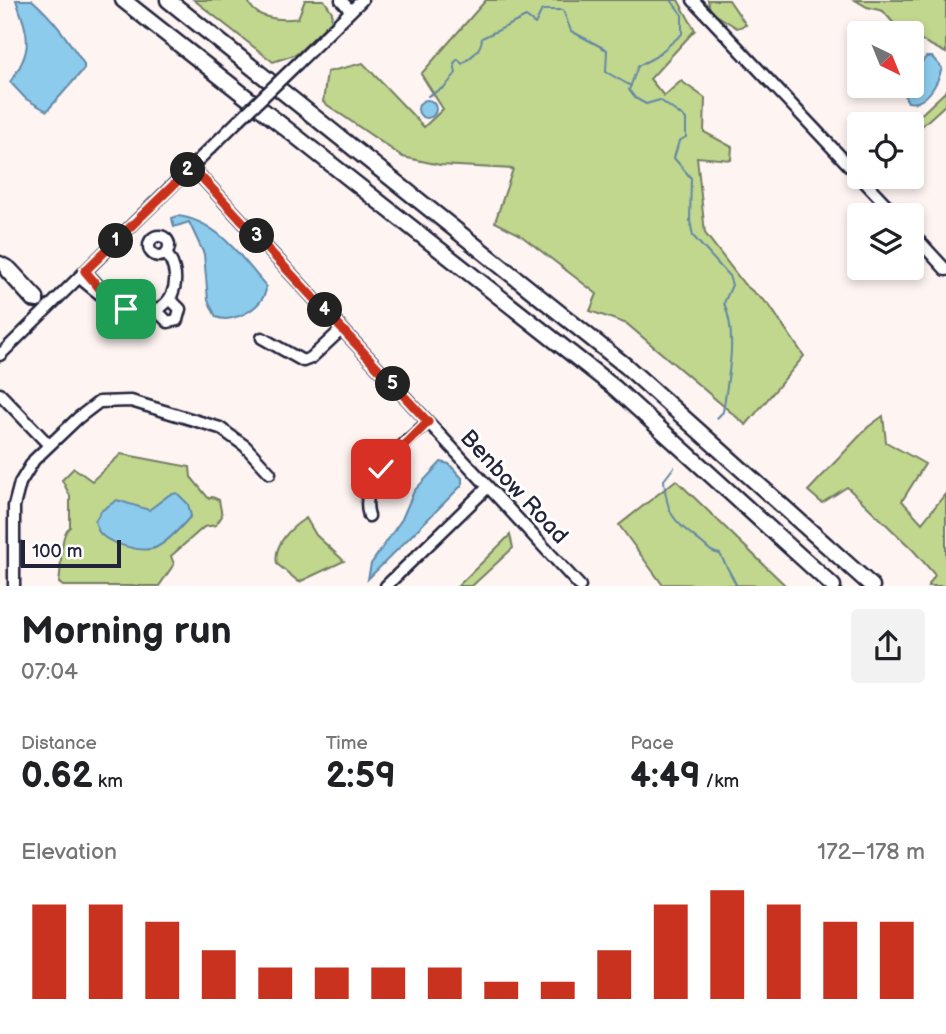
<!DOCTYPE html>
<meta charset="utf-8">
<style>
body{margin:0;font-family:"Balsamiq Sans",sans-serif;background:#f2f2f2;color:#202124;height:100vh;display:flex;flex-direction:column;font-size:26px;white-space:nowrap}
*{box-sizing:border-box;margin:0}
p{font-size:23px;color:#757577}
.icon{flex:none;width:38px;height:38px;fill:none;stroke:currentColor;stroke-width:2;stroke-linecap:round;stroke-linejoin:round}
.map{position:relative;height:586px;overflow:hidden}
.side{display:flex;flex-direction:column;background:#fff;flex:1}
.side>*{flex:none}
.needle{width:46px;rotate:137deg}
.fabs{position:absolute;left:847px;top:21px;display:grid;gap:14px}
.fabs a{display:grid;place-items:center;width:77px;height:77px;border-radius:7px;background:#fff;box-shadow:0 4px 10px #0003;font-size:35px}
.scale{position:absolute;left:21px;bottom:18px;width:100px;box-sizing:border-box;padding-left:7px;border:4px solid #22223b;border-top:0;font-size:19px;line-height:24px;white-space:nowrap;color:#22223b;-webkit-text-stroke:5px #fff;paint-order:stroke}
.pin{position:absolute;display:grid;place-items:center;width:60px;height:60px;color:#fff;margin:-30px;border-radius:14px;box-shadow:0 4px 10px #0006}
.km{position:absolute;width:35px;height:35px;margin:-18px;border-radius:50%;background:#222;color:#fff;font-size:19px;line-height:35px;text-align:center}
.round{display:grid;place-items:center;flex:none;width:74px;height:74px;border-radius:7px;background:#f2f2f2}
.head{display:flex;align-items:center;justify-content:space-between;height:119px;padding:0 21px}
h1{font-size:38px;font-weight:700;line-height:52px}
.stats{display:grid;grid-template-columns:repeat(3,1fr);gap:10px;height:119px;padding:7px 21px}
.stats div{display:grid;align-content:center}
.stats b{font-size:35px;font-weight:700}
.stats small{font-size:19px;font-weight:400}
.stats p{font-size:19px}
.chart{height:196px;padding:14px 21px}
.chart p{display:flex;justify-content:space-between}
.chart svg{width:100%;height:126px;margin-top:7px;stroke:#c8321e;stroke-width:6}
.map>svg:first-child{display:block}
.green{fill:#c1d78d;stroke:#727c64;stroke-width:2}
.water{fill:#8ccbec;stroke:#6287a5;stroke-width:2}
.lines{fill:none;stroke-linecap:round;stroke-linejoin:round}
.stream{stroke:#6287a5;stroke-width:2}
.minor-casing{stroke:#22223b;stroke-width:15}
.highway-casing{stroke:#22223b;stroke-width:19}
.minor{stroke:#fff;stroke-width:10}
.highway{stroke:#fff;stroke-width:14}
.minor-bridge-casing{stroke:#22223b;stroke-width:15;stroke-linecap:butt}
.minor-bridge{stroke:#fff;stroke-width:10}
.route-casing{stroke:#fff;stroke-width:14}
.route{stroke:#c8321e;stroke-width:9}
.labels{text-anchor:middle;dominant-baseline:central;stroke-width:6;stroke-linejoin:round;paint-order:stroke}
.street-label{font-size:23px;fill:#22223b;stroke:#fff}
</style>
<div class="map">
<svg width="946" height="586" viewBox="0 0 946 586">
<rect width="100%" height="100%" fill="#fef4f2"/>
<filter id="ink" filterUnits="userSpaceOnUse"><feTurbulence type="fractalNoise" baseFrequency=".0143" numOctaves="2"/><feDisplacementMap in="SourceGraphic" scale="14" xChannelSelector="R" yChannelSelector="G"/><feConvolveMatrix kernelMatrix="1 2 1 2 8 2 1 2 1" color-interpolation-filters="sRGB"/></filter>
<g filter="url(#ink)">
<path class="green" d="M194 0H248C253 19 281 21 298 18L305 0H324L332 12 331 21 297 54 273 62Z
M486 0H678L695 30 650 79 664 96 681 81 705 98 704 132 732 147 731 160 697 157 705 233 744 284 769 305 804 356 746 425 627 324 590 311 597 294 519 234 495 222 513 169 440 165 403 157 323 102 327 72 363 63 424 127 443 109 421 74Z
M708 0H729L746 25 737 28 710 11Z
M855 0H946V53L923 41 914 45 912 33H902L883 11 867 7Z
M946 91V104L912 135 911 124Z
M883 416 886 442 925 464 902 501 922 523 946 493V586H928L935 575 913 550 847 487 822 503 808 491 868 427Z
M121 454 190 467 191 477 209 499 212 497 219 500 222 516 216 525 204 527 171 556 174 564 159 586H63L59 583C62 568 59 534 70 527V496L62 480 74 468 92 481Z
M676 480 786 586 662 584 619 525Z
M306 518 316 535 344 561 299 582 277 564C273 545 290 528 306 518Z
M510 535 513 548 472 586H458Z"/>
<path class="water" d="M16 0H32C54 19 68 40 84 64V69L47 111 26 99 10 82C34 49 29 37 16 0Z
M926 57H932L942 68C938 82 927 106 908 102L904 95 905 87 912 86 916 69Z
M418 109a9 9 0 1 1 18 0a9 9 0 1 1-18 0Z
M177 216C217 220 241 257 266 286 267 306 233 325 216 317L208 300 204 254 189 222 174 227 172 218Z
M441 462 449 464 462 478V485L368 579 371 564 402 519 414 491Z
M177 493 188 504 191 516C181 527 169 541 157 547 144 554 108 544 99 532 97 528 96 524 95 521L101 511 117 500 149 510 169 495Z"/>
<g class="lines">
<path class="stream" d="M671 0 682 15V34L655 57 638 66 629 90 635 98 646 104 660 100 686 119V137L679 141 674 158 691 178 690 221 693 236 729 276 732 285 724 303C738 336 728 377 723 412L717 418
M428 96 445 87 456 73 454 63 458 59 462 64C472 56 481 51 482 38L526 17 535 24 542 10H563L571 31 607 50 606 72 631 86
M674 467 664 480C667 517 674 521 702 543 709 549 710 552 720 554L737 586"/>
<g class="minor-casing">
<path id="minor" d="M341 0 351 11
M693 0 859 176
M298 63 362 0
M192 167 580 586
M860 177 896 215
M912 233 946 270
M149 246a10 10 0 1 1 20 0a10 10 0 1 1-20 0Z
M0 262 11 268 38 297V302L32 301 6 272V267
M85 271 104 292
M79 277C95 291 114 307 135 311 172 318 186 279 166 253
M157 311 168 322 177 320 180 309 171 300
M262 338 303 361 311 358 342 329
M0 355 240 119
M0 394 49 445
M369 516C357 478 405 444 428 422
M14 586V506L20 483 34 460 78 418 99 402 131 401 220 428 245 446 270 473
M386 586 488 487"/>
</g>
<g class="highway-casing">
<path id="highway" d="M123 0 615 388 833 586
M168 0 626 366 872 586"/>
</g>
<use href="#minor" class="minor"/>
<use href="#highway" class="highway"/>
<g class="minor-bridge-casing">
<path id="minor-bridge" d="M240 119 298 63"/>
</g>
<use href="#minor-bridge" class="minor-bridge"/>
</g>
</g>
<g class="lines" filter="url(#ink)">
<g class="route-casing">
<path id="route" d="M126 309 106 296 85 271 192 167 428 422 381 469"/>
</g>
<use href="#route" class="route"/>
</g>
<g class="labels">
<g class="street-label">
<text transform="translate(514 487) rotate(47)">Benbow Road</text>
</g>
</g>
</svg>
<div class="fabs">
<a><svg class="needle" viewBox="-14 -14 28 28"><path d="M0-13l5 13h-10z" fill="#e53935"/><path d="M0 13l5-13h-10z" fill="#757577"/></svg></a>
<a><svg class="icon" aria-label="locate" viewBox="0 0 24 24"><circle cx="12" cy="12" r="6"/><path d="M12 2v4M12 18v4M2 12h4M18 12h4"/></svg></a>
<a><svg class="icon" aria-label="layers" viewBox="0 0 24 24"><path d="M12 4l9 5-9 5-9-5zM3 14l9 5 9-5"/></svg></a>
</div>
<div class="scale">100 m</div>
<div class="pin" style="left:126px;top:309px;background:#1e9e55"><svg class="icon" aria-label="arrive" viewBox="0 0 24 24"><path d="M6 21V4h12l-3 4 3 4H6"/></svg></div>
<div class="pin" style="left:381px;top:469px;background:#d93025"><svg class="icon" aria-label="check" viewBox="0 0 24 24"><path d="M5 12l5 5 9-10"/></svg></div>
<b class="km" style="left:116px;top:241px">1</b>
<b class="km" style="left:188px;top:170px">2</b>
<b class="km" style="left:257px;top:236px">3</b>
<b class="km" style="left:325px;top:310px">4</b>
<b class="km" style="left:393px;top:384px">5</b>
</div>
<section class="side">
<div class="head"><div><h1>Morning run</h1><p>07:04</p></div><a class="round"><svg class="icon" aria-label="share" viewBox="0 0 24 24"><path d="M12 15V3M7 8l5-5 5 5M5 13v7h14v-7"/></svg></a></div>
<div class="stats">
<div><p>Distance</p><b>0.62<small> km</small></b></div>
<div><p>Time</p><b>2:59</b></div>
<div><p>Pace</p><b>4:49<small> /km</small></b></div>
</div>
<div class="chart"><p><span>Elevation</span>172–178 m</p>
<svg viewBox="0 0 160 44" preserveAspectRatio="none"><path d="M5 44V11M15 44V11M25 44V17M35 44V27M45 44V33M55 44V33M65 44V33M75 44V33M85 44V38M95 44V38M105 44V27M115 44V11M125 44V6M135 44V11M145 44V17M155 44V17"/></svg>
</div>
</section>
